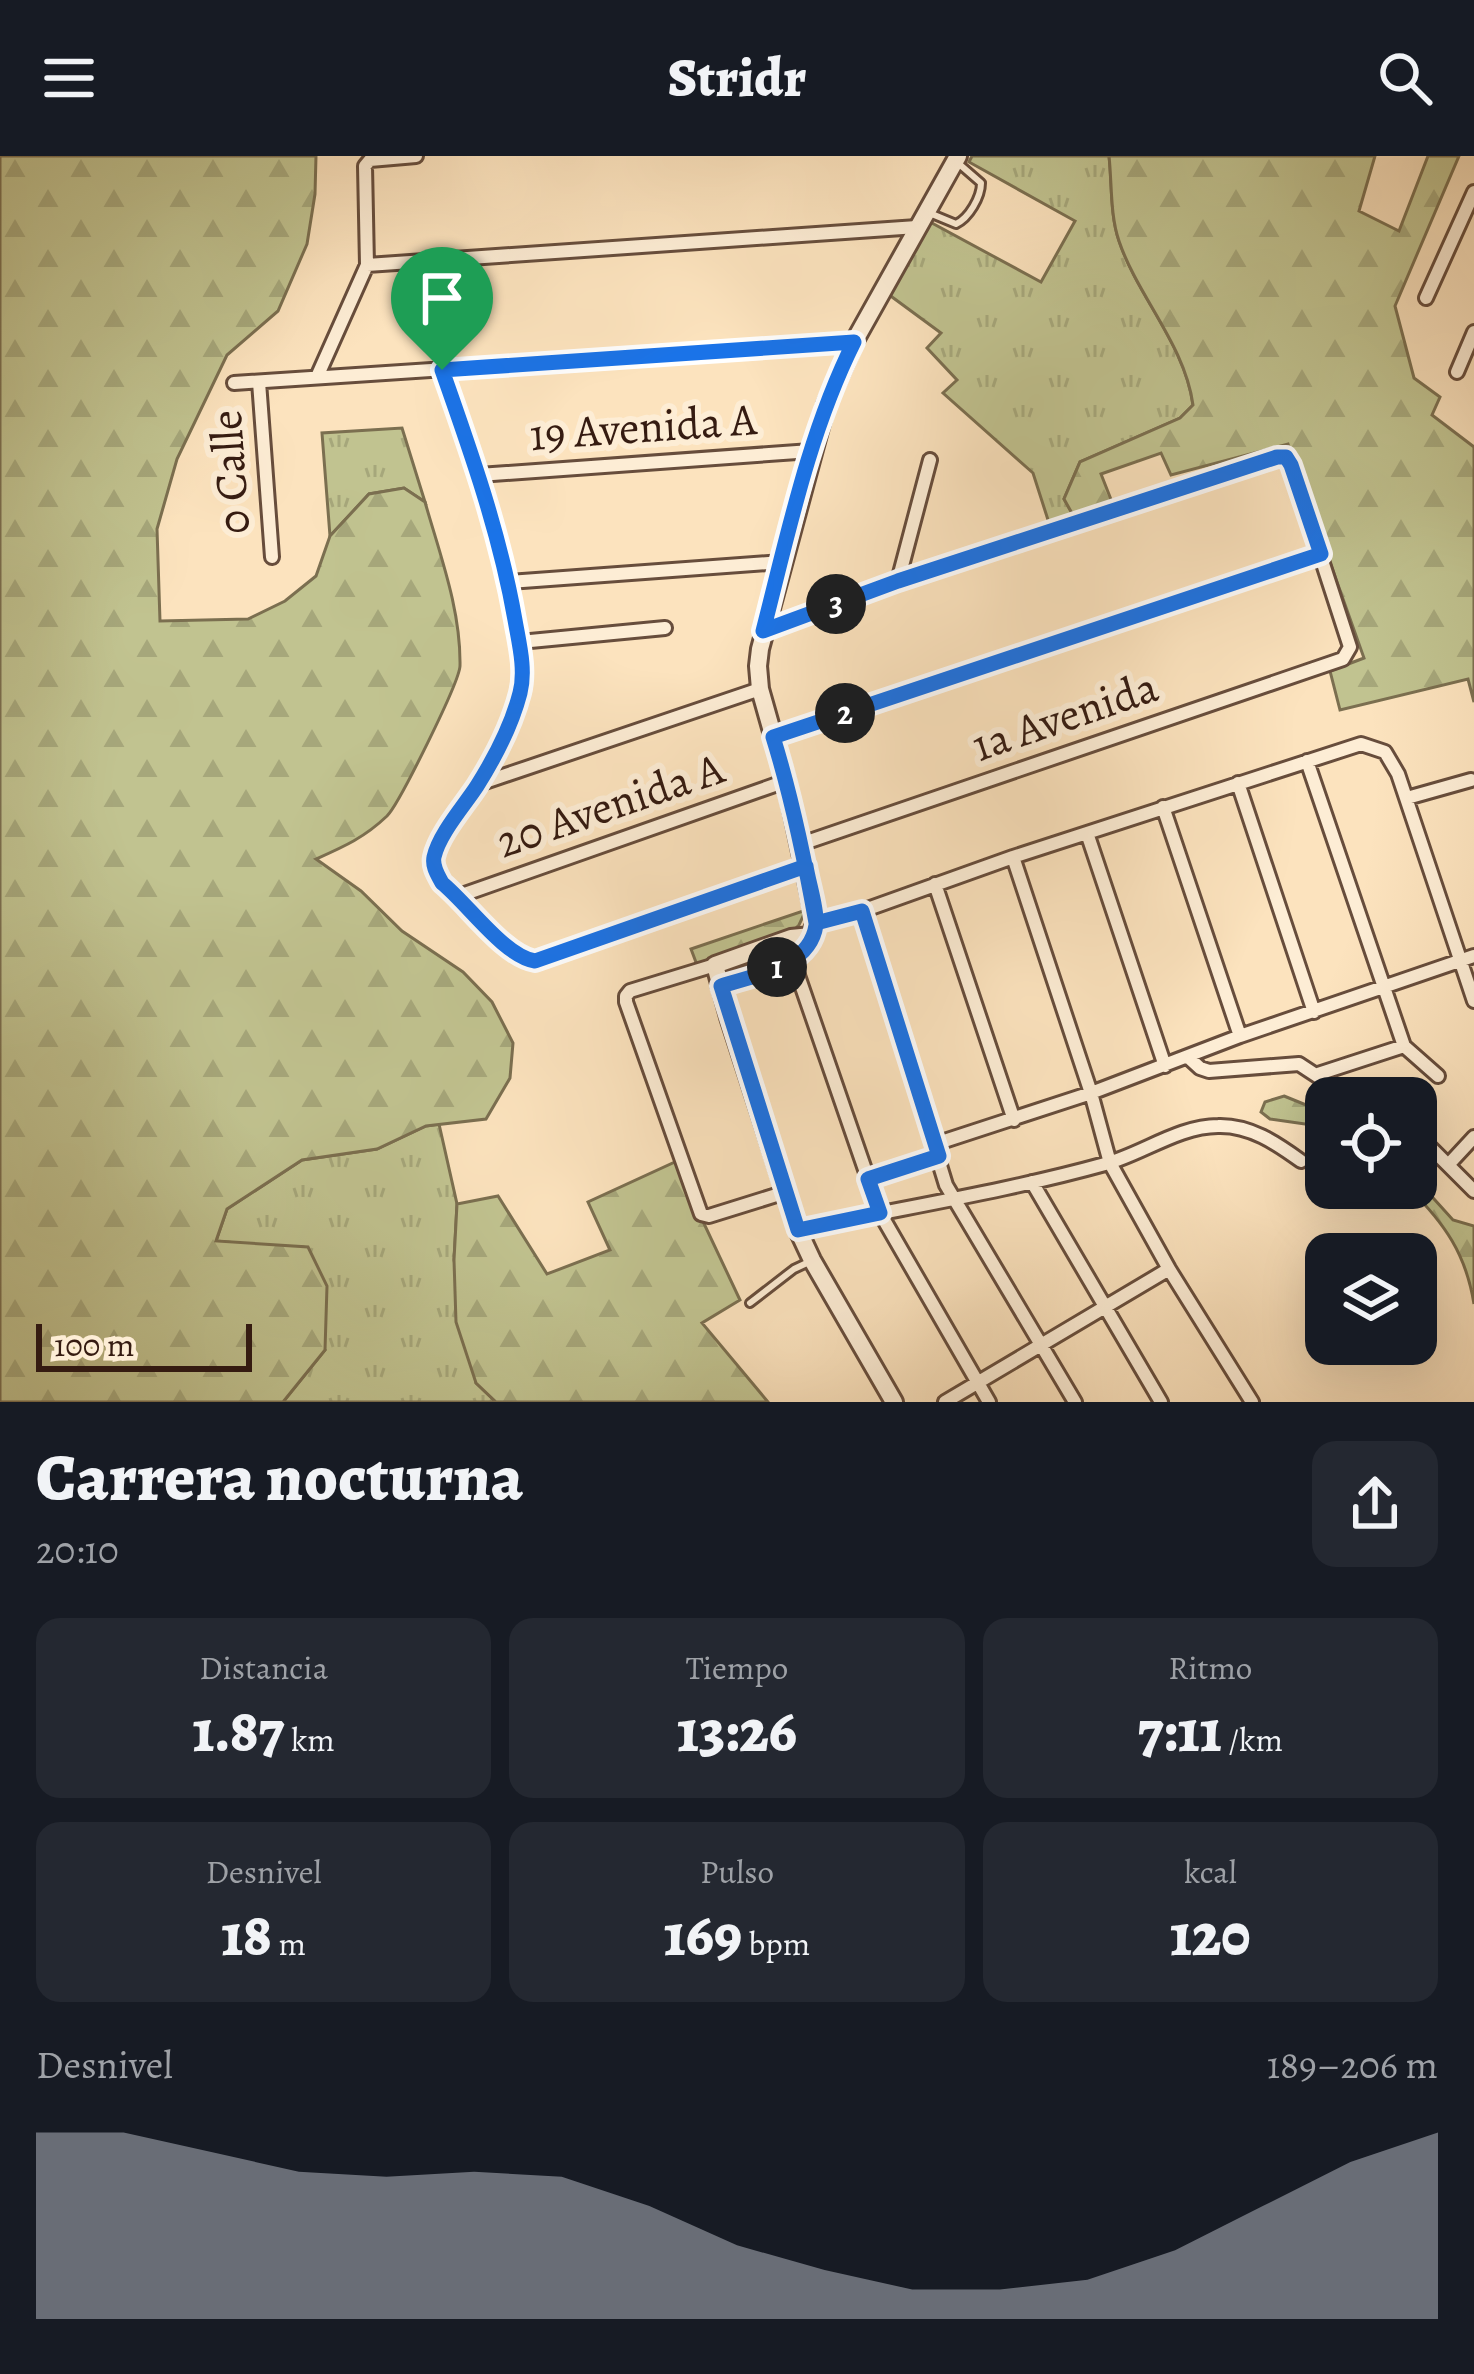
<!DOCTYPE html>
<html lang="es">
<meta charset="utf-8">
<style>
body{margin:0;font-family:Alegreya,serif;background:#242831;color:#f1f3f6;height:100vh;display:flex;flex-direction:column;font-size:45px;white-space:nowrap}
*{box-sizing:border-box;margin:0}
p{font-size:39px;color:#9ea1a6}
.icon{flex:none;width:66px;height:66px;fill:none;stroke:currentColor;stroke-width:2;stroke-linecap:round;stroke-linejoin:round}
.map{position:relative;height:1246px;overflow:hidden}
.details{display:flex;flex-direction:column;background:#171b24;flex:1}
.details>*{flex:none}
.buttons{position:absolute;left:1305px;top:921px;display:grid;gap:24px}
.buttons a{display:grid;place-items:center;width:132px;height:132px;border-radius:24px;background:#171b24;box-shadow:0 12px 48px #0002;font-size:60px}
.scale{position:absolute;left:36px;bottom:30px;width:216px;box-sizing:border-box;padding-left:12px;border:6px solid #351b11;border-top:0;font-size:33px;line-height:42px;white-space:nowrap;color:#351b11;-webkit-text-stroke:9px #fdedd5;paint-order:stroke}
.pin{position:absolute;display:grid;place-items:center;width:102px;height:102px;color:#fff;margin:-123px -51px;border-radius:50% 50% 50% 0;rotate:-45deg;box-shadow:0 0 12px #0007}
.pin .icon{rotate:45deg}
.km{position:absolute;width:60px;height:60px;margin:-30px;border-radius:50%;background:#222;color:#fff;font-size:33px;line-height:60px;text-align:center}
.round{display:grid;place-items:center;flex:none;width:126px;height:126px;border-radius:24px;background:#242831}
.head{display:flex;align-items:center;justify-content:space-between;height:204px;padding:0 36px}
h1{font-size:66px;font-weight:800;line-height:90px}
.metrics{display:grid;grid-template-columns:repeat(3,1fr);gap:18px;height:204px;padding:12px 36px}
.metrics div{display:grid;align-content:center;border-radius:24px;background:#242831;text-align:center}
.metrics b{font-size:60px;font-weight:800}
.metrics small{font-size:33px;font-weight:400}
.metrics p{font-size:33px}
.chart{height:336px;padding:24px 36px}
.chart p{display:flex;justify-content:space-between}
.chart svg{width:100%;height:216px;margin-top:12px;fill:#8c9099;opacity:.7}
header{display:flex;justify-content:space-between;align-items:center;height:156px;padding:0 36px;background:#171b24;font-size:54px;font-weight:800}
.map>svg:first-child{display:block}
.grass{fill:url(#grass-tufts);stroke:#7b6f50;stroke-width:3}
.forest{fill:url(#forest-firs);stroke:#7b6f50;stroke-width:3}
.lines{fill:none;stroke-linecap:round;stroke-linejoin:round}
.service-casing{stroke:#674d3c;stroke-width:12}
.minor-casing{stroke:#674d3c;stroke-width:18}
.tertiary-casing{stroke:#674d3c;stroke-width:22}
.service{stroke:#fdedd5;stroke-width:6}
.minor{stroke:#fdedd5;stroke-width:12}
.tertiary{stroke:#fdedd5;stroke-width:16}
.route-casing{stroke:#fff;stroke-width:24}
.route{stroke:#1a73e8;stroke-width:15}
.labels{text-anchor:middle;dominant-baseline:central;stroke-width:12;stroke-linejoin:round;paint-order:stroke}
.street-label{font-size:45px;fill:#351b11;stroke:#fdedd5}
</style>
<header><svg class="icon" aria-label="menu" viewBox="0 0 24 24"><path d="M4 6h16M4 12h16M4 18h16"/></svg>Stridr<svg class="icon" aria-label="search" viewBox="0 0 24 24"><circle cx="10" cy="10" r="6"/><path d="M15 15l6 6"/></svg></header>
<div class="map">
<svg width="1474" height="1246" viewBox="0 0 1474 1246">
<defs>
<pattern id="grass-tufts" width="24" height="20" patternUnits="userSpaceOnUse" patternTransform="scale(3)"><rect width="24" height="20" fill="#c1c390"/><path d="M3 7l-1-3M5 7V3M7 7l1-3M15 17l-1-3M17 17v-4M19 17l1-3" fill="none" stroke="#a6a77b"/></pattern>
<pattern id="forest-firs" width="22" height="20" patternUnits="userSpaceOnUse" patternTransform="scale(3)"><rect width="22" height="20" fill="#c1c390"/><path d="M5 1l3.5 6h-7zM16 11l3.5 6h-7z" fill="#a6a77b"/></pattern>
</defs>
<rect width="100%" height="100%" fill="#fce3be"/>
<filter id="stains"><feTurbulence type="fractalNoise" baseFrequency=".00167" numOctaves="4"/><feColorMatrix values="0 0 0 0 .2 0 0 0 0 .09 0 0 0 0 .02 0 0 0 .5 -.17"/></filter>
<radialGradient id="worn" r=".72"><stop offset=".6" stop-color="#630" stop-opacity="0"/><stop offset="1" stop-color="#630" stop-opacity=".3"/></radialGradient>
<path class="grass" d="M972 0H1109C1112 27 1110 59 1119 85 1138 141 1185 189 1193 249L1180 262 1080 306 1064 343 1073 359 1049 367 1033 317 943 237 957 224 927 192 941 177 888 138 930 66 1041 126 1075 65 969 6Z
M402 272 425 346 404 332 369 338 330 380 322 277Z
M439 968 457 1048 454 1104 476 1227 496 1246H283L325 1194 247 1088 216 1085 227 1053 302 1004 377 993 426 970Z"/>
<path class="forest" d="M0 0H316L315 38 307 88 278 155 227 199 177 303 157 373 160 465 248 463 285 445 316 420 330 380 369 338 404 332 425 346C440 399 461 454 460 510 459 527 399 648 387 660 364 682 343 691 316 703L361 735 402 775 463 816 492 846 513 887 510 922 486 963 426 970 377 993 302 1004 227 1053 216 1085 308 1091 327 1130 325 1194 283 1246H0Z
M1109 0H1375L1359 55 1399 75 1428 0H1459L1395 150 1414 222 1440 241 1432 259 1474 291V546L1468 523 1340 554 1330 515 1364 502 1288 288 1171 319 1161 297 1101 318 1112 346 1073 359 1064 343 1080 306 1180 262 1193 249C1185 189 1138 141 1119 85 1110 59 1112 27 1109 0Z
M806 754 799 769 788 780 697 809 691 793Z
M1284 940 1326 957V971L1270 963 1261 956 1265 946Z
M675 1006 740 1144 702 1167 768 1246H496L476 1227 456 1166 454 1104 457 1048 498 1040 547 1118 610 1094 588 1046Z
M1416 1023 1453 1064 1474 1070V1148C1466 1098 1445 1068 1409 1032H1416Z"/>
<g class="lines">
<g class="service-casing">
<path id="service" d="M927 56 956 68C969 62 981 41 981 27L958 7
M750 1147 794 1113 809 1106"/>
</g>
<g class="minor-casing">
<path id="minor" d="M367 109 917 71
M1426 142 1474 36
M441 214C471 296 500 378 515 464 519 487 526 514 520 537 512 568 494 603 477 630 463 652 440 676 434 701 432 711 437 719 443 727 468 748 504 800 535 805L806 710
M1457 216 1474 176
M317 221 367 109 365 10 370 4 416 0
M259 226 272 401
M234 227 854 186
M479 319 811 295
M898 425 930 304
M509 426 782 406
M764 474 898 425 1277 301H1286L1291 309 1350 491 1343 503 801 688
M520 486 665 472
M773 581 1321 398
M1307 605 1404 890 1318 918
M1238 627 1314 856
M479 628 760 533
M1407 642 1471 624
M1163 651 1240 880
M1087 677 1165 910
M1013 701 1091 937 1110 1007 1169 1113 1252 1246
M935 728 1014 964
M459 740 786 625
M862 755 946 1029 1075 1246
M816 767 862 755 1013 701 1361 588 1385 596 1398 618 1474 845
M793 805 880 1057 989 1246
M715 809 630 835 626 840V846L701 1058 709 1060 786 1036
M1404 890 1438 920
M1188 901 1200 912 1209 915 1299 908 1334 931 1364 942
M1416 977 1474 1035
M935 988 1091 937 1240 880 1474 800
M1449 1008 1474 981
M868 1023 939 1000
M1032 1026 1161 1246
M798 1074C900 1052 1004 1036 1105 1008 1142 998 1179 970 1218 970 1250 969 1276 987 1301 1005
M945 1246 1169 1113"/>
</g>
<g class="tertiary-casing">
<path id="tertiary" d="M811 780 791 782 715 809 729 861 798 1074 812 1104 894 1246
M720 829 793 805 802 797 816 767 786 625 760 533 758 510 760 493 826 249 854 186 958 0"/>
</g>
<use href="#service" class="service"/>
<use href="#minor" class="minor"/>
<use href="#tertiary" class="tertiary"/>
</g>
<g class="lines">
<g class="route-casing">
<path id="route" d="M442 214C471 296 500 378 515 464 519 487 526 514 520 537 512 568 494 603 477 630 464 650 439 678 434 701 432 711 438 719 442 727 468 748 504 800 535 805L806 710C808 725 818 755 816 769 810 812 754 819 721 830L798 1074 880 1057 868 1023 939 1000 862 755 816 767C805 705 792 642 773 581L1321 398 1291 309 1286 301H1277L898 425 763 475C788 378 809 276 854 186L442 214"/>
</g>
<use href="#route" class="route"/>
</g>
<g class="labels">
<g class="street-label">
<text transform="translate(643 271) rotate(-4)">19 Avenida A</text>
<text transform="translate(230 316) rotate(-94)">0 Calle</text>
<text transform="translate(1065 560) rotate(-19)">1a Avenida</text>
<text transform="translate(610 649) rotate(-19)">20 Avenida A</text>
</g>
</g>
<rect width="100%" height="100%" filter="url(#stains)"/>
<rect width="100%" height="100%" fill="url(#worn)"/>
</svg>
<div class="buttons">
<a><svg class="icon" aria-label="locate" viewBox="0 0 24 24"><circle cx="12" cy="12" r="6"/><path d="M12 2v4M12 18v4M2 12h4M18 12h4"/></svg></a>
<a><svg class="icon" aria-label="layers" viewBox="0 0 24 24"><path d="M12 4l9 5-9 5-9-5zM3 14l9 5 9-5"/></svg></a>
</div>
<div class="scale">100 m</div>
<div class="pin" style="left:442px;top:214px;background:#1e9e55"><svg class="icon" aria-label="arrive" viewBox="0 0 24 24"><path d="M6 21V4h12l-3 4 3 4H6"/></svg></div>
<b class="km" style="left:777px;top:811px">1</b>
<b class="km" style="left:845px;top:557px">2</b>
<b class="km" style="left:836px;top:448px">3</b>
</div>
<section class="details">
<div class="head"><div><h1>Carrera nocturna</h1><p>20:10</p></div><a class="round"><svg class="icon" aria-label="share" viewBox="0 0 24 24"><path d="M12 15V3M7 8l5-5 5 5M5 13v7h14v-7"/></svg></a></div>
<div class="metrics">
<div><p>Distancia</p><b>1.87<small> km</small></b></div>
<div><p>Tiempo</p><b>13:26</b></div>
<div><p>Ritmo</p><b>7:11<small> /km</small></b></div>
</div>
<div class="metrics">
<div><p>Desnivel</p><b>18<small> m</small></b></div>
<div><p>Pulso</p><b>169<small> bpm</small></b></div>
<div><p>kcal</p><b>120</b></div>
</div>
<div class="chart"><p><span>Desnivel</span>189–206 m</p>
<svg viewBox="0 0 160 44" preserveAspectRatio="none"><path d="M0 44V6L10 6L20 10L30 14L40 15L50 14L60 15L70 21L80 29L90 34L100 38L110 38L120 36L130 30L140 21L150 12L160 6V44z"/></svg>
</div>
</section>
